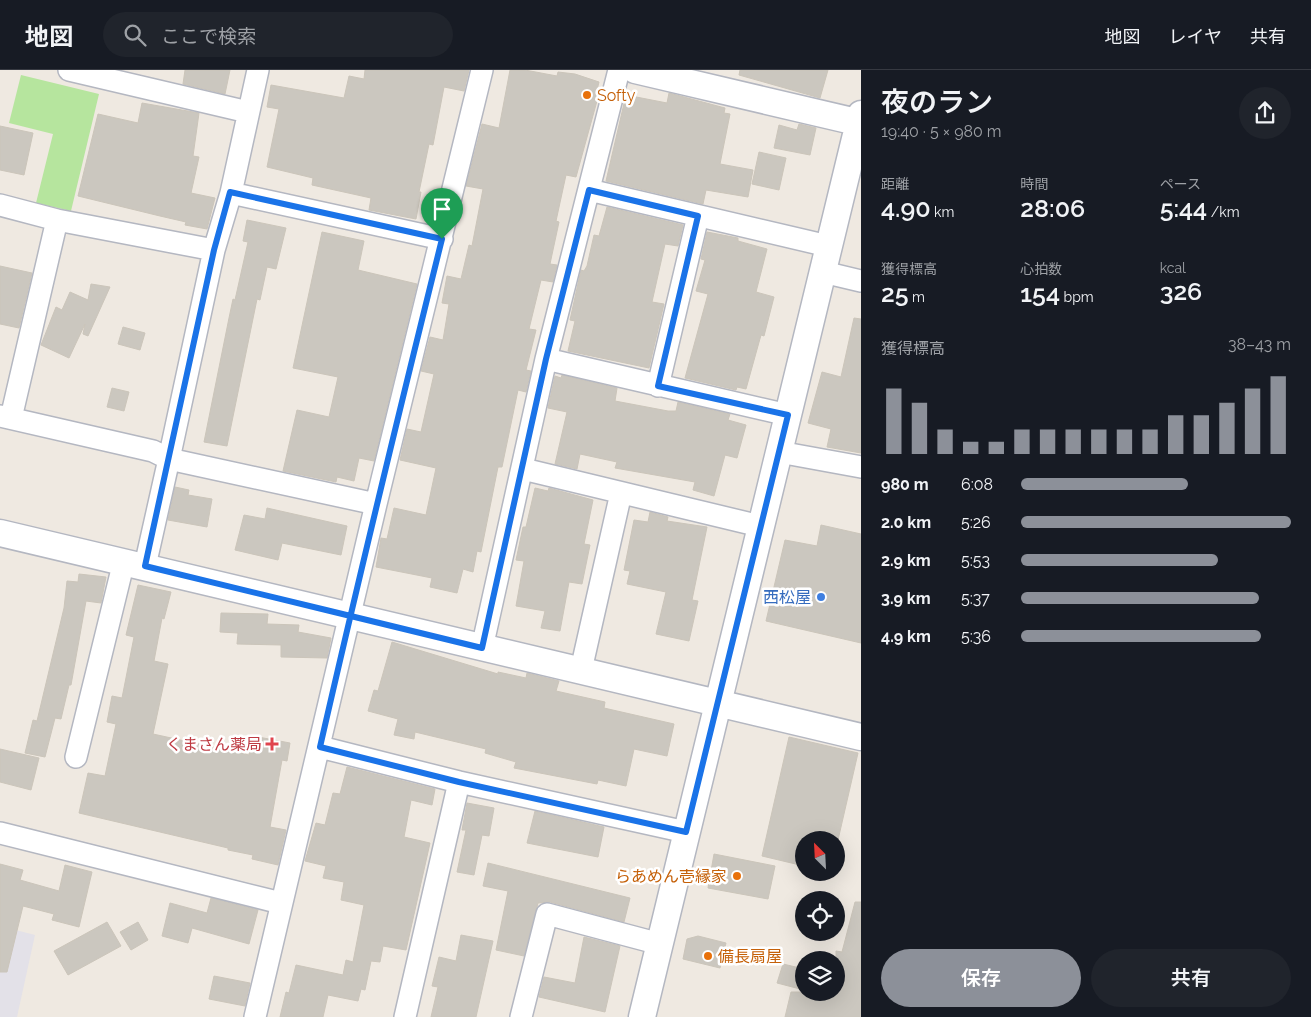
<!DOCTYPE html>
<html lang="ja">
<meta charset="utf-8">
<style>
body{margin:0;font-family:Raleway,"Noto Sans JP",sans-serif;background:#20242c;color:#f1f3f6;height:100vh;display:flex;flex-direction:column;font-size:19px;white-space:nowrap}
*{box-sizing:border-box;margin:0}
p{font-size:16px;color:#9ea1a6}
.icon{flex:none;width:28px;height:28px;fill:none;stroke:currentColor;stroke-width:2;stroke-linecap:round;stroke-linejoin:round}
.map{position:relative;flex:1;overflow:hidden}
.side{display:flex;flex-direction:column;background:#171b24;width:450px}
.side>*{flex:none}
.needle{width:32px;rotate:336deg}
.tools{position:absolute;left:795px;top:761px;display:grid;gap:10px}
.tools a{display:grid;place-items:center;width:50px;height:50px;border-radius:50%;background:#171b24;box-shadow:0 5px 20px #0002;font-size:25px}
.pin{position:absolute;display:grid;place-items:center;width:42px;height:42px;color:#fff;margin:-51px -21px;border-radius:50% 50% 50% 0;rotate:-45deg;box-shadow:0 0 5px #0007}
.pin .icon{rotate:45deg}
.round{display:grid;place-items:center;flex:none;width:52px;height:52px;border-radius:26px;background:#20242c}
.headline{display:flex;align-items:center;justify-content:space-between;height:85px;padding:0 20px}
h1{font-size:28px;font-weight:600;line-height:38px}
.stats{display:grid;grid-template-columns:repeat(3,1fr);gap:8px;height:85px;padding:5px 20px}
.stats div{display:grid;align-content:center}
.stats b{font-size:25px;font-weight:600}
.stats small{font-size:14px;font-weight:400}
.stats p{font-size:14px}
.chart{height:140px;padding:10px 20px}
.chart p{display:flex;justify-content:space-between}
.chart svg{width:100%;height:90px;margin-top:5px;stroke:#8c9099;stroke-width:6}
.cta{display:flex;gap:10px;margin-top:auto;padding:10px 20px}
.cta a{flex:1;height:58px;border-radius:30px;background:#8c9099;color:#fff;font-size:20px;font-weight:600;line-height:58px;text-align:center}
.cta a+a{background:#20242c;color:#f1f3f6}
ul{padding:0 20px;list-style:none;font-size:16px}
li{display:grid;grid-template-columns:80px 60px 1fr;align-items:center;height:38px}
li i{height:12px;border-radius:6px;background:#8c9099}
header{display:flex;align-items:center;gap:30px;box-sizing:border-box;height:70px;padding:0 25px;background:#171b24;border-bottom:1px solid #363941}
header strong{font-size:24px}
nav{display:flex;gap:28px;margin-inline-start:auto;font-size:18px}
.search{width:350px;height:45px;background:#20242c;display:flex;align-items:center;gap:12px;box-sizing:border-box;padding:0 18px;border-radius:28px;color:#9ea1a6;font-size:19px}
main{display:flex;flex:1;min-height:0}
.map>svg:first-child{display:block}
.industrial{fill:#e3e1e8}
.green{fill:#b6e59e}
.building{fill:#cbc7bf;stroke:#cbc5ba}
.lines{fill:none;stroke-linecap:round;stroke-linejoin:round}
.minor-casing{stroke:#b4b7c1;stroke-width:24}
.tertiary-casing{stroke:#b4b7c1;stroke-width:29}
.minor{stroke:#fff;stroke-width:21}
.tertiary{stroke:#fff;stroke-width:26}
.route-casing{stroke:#fff;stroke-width:10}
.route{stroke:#1a73e8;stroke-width:6}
.food-dot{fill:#e8710a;stroke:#fff;stroke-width:2}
.shop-dot{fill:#3f7fe0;stroke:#fff;stroke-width:2}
.health-dot{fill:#e0444e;stroke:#fff;stroke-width:2}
.labels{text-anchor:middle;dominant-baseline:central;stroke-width:5;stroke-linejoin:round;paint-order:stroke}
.food-label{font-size:16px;fill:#c56008;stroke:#fff;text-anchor:start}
.shop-label{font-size:16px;fill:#366cbe;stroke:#fff;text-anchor:end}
.health-label{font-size:16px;fill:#be3a42;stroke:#fff;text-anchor:end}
</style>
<header>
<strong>地図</strong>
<div class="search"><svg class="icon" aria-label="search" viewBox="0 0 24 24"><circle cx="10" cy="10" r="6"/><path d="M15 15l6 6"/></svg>ここで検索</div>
<nav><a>地図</a><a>レイヤ</a><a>共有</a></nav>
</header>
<main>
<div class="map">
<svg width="861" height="947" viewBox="0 0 861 947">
<rect width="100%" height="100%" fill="#efe9e1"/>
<path class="industrial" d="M0 856 35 865 17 947H0Z"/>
<path class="green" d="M21 5 99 24 71 141 36 133 53 64 9 53Z"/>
<path class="building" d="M185 0H230L225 24 183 14Z
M365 0H469L464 21 444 17 433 75 429 74 419 122H421L416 149 369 140 371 128 312 115 313 108 267 97 279 39 267 37 271 15 344 28 349 6 364 9Z
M510 0H525L557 6 558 2 575 4 599 12 597 20H600L576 107 566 105 556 151 559 152 550 194 557 195 553 212 541 210 529 259 536 260 526 300 531 301 526 322 518 320 502 397H498L481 482 477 481 473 502 463 499 457 523 430 517 432 508 376 497 381 468 387 469 394 438 426 445 436 398 400 390 407 359 421 362 434 304 421 301 430 267 443 270 449 234 442 233 447 206 461 209 469 175 472 176 483 119 466 116 482 54 499 58Z
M740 0H828L820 28 739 5Z
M669 23 725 38 724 43 730 44 720 94 753 100 748 127 706 120 703 134 606 111 626 25 667 33Z
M142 33 199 43 193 86 199 87 191 123 215 128 207 159 185 155 186 152 160 146 78 126 98 44 138 53Z
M799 54 816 58 810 85 774 78 779 55 797 60Z
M0 56 33 63 24 105 0 100Z
M759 82 786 88 779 120 752 114Z
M607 137 683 155 678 176 665 174 652 232 664 234 649 298 568 281 575 251 570 250 581 200 584 201 587 196 594 165 599 166Z
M247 150 286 158 276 199 267 197 260 230 257 229 227 376 204 372 229 248 233 229 235 230 248 172 243 171Z
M322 162 364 171 358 200 417 214 374 391 359 388 354 411 337 407 336 412 283 401 297 340 329 347 338 307 293 298Z
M707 162 738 168V171L767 179 756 222 774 227 764 266 761 265 746 319 737 317 736 320 685 308 708 224 696 221 705 190 701 189Z
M0 196 32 203 19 258 0 254Z
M91 214 110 217 88 266 83 264 85 254 69 288 41 275 56 237 62 240 70 222 88 230Z
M854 248 861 249V383L827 377 831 359 808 353 822 302 841 307Z
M123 257 145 263 140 280 118 274Z
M562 305 617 318 615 331 668 341H676L678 332 730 344 728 350 746 355 737 388 725 385 714 426 693 420 695 412 615 398 617 392 580 384 577 399 555 394 567 342 548 338 555 306 561 308Z
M112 318 129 322 124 341 107 337Z
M175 417 189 420 188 425 212 429 207 457 168 450Z
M535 418 548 421 549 418 593 430 584 474 590 475 582 514 569 512 560 561 541 558 545 541 516 536 524 491 516 490 523 457H526Z
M267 438 347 456 341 485 282 473 278 490 235 480 244 445 265 449Z
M650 442 668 447 667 451 707 457 692 530 698 531 689 571 656 564 666 522 627 514 630 501 624 500 634 450 648 452Z
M821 455 861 464V573L766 551 785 470 817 476Z
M79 504 106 507 101 533 86 531 71 615H69L61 649 55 648 45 687 25 683 33 650 37 651 64 538 67 511 78 512Z
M138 515 171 522 164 549 162 548 154 591 168 594 153 664 249 685 253 666 290 673 287 691 282 690 270 757 286 760 278 795 252 789 253 785 228 780V778L79 743 88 703 105 706 116 654 107 652 112 626 122 628 134 567 126 565Z
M221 543 268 544 267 554 299 555 298 562 331 568 327 588 281 587V575L237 574 238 563 220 562Z
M392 572 498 604V602L526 608 527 603 559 611 556 621 605 632 604 638 674 654 667 686 634 679 626 716 598 710 597 714 514 698 516 692 485 683 486 679 415 662 414 669 394 665 398 649 368 641 374 620 378 621Z
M789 667 858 683 838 770H804V796L762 786Z
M0 679 39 688 31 720 0 712Z
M347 697 435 719 432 735 411 730 404 767 430 773 406 880 383 876 380 892 371 891 365 920 361 919 358 931 328 925 323 947H280L286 922 289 923 296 895 343 905 346 890 353 892 364 835 341 830 344 812 323 808 326 796 305 791 316 753 325 755 333 723 340 724Z
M467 733 494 738 489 766 482 765 474 805 457 802 466 760H462Z
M535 741 604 757 598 787 527 773Z
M714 784 775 796 768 829 708 818Z
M488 793 630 828 624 852 550 832 538 833 524 886 496 880 508 821 483 816Z
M0 794 23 800 20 810 59 821 65 795 92 802 79 857 52 850 54 844 23 836 7 902H0Z
M211 828 258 840 249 874 192 858 188 873 162 866 170 833 207 843Z
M855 832H861V947H785L791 922H836V881L842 882Z
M107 852 121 876 68 905 54 881Z
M138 852 148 870 131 880 120 862Z
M461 865 493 871 476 947H431L438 917 432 916 439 887 456 891Z
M698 866 726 873 720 898 683 889 687 869Z
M584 867 620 876 605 942 539 927 544 907 575 913Z
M783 894 804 899V920L777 913Z
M214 906 250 913 245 936 209 929Z"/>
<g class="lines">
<g class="minor-casing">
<path id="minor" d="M69 0 248 42
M589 120 828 176
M231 123 442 169
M0 135 57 150 214 180 231 123 258 0
M823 202 861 211
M546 289 788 345
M658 316 698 146
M0 346 153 381 169 389 214 180
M11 348 57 150
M779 382 861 397
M523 399 760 456
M145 496 169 389 376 434
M482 578 546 289 619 0
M581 600 621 423
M320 677 459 712 686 762
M76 687 124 491
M0 763 281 833
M255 947 376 434 482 0
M405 947 459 712
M521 947 547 844 660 874"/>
</g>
<g class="tertiary-casing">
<path id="tertiary" d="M635 0 861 53
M0 463 861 667
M642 947 861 44"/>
</g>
<use href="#minor" class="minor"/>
<use href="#tertiary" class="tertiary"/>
</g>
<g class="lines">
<g class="route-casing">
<path id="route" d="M442 169C400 338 359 507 320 677L459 712 686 762 788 345 658 316 698 146 589 120 546 289 482 578 326 540 145 496 214 180 230 122 442 169"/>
</g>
<use href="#route" class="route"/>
</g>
<g class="food-dot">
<circle cx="587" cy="25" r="5"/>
<circle cx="737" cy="806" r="5"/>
<circle cx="708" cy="886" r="5"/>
</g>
<circle class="shop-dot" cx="821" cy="527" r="5"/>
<path class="health-dot" d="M269.5 666.5h5v5h5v5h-5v5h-5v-5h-5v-5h5z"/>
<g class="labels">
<g class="food-label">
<text x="597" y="25">Softy</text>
<text x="727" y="806" text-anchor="end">らあめん壱縁家</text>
<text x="718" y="886">備長扇屋</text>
</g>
<g class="shop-label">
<text x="811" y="527">西松屋</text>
</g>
<g class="health-label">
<text x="262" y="674">くまさん薬局</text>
</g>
</g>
</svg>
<div class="tools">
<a><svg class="needle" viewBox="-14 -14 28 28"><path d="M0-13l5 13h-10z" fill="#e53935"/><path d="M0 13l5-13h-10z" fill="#9ea1a6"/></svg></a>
<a><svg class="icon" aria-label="locate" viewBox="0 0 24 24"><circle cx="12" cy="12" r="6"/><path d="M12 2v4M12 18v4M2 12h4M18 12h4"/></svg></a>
<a><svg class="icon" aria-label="layers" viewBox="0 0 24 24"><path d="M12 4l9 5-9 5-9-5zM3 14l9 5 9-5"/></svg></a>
</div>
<div class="pin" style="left:442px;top:169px;background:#1e9e55"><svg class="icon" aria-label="arrive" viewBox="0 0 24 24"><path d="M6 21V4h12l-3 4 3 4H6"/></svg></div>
</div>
<section class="side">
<div class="headline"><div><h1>夜のラン</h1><p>19:40 · 5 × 980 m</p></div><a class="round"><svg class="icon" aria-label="share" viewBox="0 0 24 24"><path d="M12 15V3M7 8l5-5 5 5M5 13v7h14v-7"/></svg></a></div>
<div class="stats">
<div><p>距離</p><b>4.90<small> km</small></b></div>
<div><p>時間</p><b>28:06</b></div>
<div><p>ペース</p><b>5:44<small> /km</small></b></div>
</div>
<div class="stats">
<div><p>獲得標高</p><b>25<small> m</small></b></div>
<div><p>心拍数</p><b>154<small> bpm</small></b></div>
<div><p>kcal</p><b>326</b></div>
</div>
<div class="chart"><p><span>獲得標高</span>38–43 m</p>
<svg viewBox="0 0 160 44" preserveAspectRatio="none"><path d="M5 44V12M15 44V19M25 44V32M35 44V38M45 44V38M55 44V32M65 44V32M75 44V32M85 44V32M95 44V32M105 44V32M115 44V25M125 44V25M135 44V19M145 44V12M155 44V6"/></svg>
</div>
<ul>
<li><b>980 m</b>6:08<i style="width:62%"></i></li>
<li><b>2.0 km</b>5:26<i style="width:100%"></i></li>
<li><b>2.9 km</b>5:53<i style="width:73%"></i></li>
<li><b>3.9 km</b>5:37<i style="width:88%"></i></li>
<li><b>4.9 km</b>5:36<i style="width:89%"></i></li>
</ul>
<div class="cta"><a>保存</a><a>共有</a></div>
</section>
</main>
